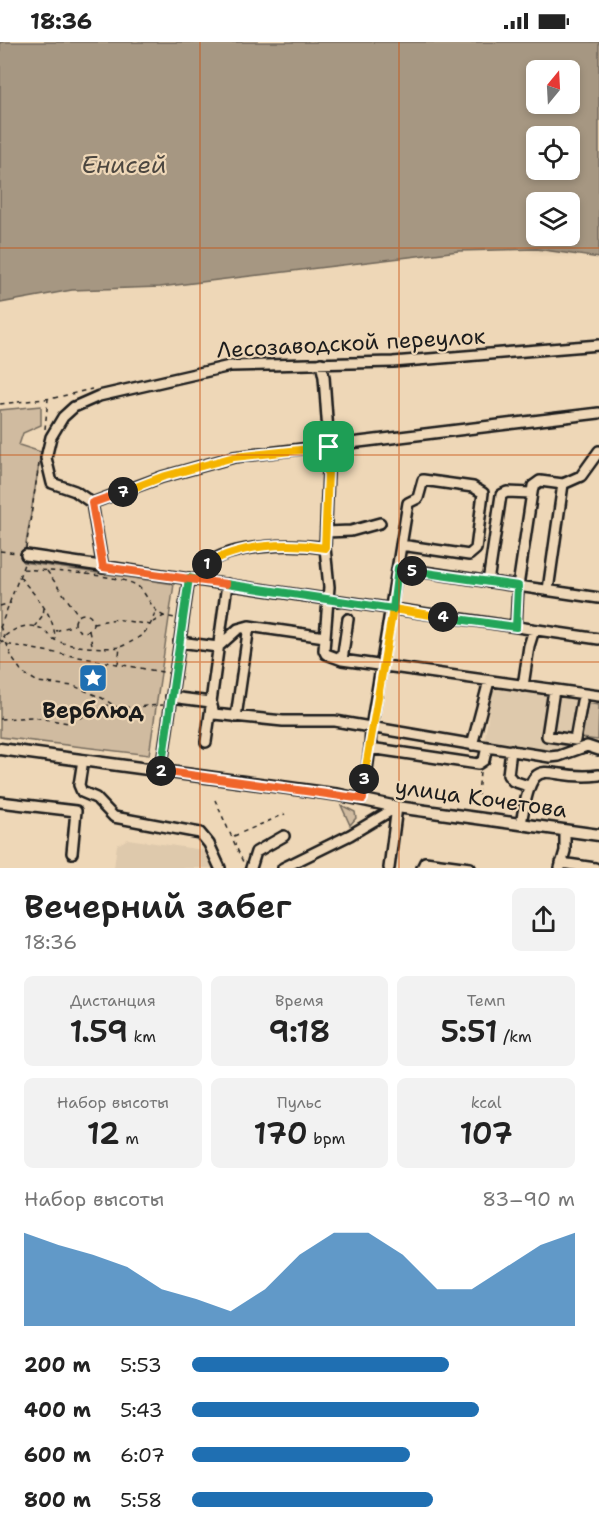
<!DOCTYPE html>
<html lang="ru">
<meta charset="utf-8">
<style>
body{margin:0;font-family:"Shantell Sans",sans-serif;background:#f2f2f2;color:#222;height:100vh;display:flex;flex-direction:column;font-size:22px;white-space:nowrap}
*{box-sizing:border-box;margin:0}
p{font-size:20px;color:#767676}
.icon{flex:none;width:33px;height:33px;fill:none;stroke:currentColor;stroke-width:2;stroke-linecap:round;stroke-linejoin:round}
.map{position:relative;height:826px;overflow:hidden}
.sheet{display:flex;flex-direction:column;background:#fff;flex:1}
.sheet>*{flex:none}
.needle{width:39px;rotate:18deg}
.buttons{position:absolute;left:526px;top:18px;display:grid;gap:12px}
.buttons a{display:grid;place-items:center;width:54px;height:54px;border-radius:9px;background:#fff;box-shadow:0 3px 9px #0003;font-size:30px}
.pin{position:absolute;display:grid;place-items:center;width:51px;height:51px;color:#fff;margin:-26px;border-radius:12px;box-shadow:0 3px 9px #0006}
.km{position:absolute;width:30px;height:30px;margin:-15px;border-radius:50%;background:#222;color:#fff;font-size:16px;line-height:30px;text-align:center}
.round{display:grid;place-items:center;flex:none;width:63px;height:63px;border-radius:9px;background:#f2f2f2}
.summary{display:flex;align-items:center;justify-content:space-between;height:102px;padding:0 24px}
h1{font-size:33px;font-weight:600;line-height:45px}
.metrics{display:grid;grid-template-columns:repeat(3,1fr);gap:9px;height:102px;padding:6px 24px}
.metrics div{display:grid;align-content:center;border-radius:9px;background:#f2f2f2;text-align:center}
.metrics b{font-size:30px;font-weight:600}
.metrics small{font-size:16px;font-weight:400}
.metrics p{font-size:16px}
.chart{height:168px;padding:12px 24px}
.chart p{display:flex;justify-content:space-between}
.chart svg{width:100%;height:108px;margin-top:6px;fill:#1f6fb2;opacity:.7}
ul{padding:0 24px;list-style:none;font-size:20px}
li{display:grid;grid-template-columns:96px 72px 1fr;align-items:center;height:45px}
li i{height:15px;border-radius:8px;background:#1f6fb2}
.status{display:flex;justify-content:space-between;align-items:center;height:42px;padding:0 30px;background:#fff;direction:ltr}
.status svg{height:16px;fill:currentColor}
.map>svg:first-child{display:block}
.built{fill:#dec9ac}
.green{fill:#d0bba0;stroke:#766c5e;stroke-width:1.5}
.water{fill:#a69782;stroke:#6f6659;stroke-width:1.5;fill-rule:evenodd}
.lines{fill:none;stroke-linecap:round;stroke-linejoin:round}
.minor-casing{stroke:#1c1c1c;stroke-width:14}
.major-casing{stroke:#1c1c1c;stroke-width:15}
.path{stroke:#1c1c1c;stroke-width:1.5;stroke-dasharray:4.5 4.5;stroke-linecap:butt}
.minor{stroke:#eed7b7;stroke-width:9}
.major{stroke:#eed7b7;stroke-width:10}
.split-1-casing{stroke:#fff;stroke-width:12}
.split-2-casing{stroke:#fff;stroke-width:12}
.split-3-casing{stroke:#fff;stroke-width:12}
.split-4-casing{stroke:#fff;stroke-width:12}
.split-5-casing{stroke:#fff;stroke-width:12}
.split-6-casing{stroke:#fff;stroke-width:12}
.split-7-casing{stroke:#fff;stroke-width:12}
.split-8-casing{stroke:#fff;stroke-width:12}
.split-1{stroke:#f5b400;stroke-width:8}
.split-2{stroke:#22a559;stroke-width:8}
.split-3{stroke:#f0652b;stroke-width:8}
.split-4{stroke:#f5b400;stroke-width:8}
.split-5{stroke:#22a559;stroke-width:8}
.split-6{stroke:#22a559;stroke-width:8}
.split-7{stroke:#f0652b;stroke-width:8}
.split-8{stroke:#f5b400;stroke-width:8}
.grid{fill:none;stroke:#c9500e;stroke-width:1.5;stroke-opacity:0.55}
.labels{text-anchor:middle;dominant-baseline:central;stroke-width:4.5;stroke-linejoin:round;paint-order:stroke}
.street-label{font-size:22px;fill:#1c1c1c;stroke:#eed7b7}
.poi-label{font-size:22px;font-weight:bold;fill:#1c1c1c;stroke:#eed7b7}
.water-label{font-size:24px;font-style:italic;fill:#4c4740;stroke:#eed7b7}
</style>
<div class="status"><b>18:36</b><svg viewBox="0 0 49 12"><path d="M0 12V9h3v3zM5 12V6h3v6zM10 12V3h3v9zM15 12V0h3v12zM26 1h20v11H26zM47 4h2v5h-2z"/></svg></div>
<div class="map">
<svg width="599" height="826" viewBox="0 0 599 826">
<rect width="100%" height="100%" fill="#eed7b7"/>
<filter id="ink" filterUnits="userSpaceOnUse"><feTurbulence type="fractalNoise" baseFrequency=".0167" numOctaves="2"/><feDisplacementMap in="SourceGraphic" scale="12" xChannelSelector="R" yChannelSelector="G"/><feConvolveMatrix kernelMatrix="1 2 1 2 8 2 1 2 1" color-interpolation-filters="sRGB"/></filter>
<g filter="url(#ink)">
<path class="built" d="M493 643 585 656 579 701 552 711 484 702Z
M128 797 203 808 213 826H114L117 803Z"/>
<path class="green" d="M41 364V383L23 391 19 403 41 410 23 520 174 542 149 713 0 695V368Z
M585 661 599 663 598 698 581 696Z
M341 763 355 770 356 776 350 783Z"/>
<path class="water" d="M0 0H599V216L537 207 459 209 160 245 72 248 0 261ZM537 28H570V62H537ZM537 94H570V128H537ZM537 160H570V194H537Z"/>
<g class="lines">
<g class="minor-casing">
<path id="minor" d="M321 321 324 335 329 404 325 506 329 545 324 608 326 612 342 618 599 654
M563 442 540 439 533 444 518 544 599 556
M92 461 162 435 234 415 599 371
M326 490 351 489 380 481
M26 513 599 597
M103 526 92 461 75 449 52 441 46 416 51 395 63 375 74 365 99 354 230 324 393 320 599 303
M398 526 518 544 516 585
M198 538C200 532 202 526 207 522 232 502 295 501 325 506
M488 540 501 453 507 450 531 451
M548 548 563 442 581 434 599 409
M179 600 218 605 238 587 249 584 325 595
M342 618 348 577
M523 644 529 604 534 588
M554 648 547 694 575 698 582 659
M171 655 211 660 227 542
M211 660 214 672 283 679H335L487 705
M236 675 249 584
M206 700 211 665
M472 703 489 639
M370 706 371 686C384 611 396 536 408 461L418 456 423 438 473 445 483 451 476 507 469 513 401 503
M511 708 508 733 513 739 528 744
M83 718 79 743 82 750 96 756 114 775 200 791 209 802 220 826
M161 729 189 536
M363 757 370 706 478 722 484 718 487 705 550 715 559 714 587 704 599 708
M0 760 76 769 72 811
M521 782C534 702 543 741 599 733
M561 821 595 826
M251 826 256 810 284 794
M283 826 350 793 397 765
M389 826 397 765
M422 826 425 820 470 826
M560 826 565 809V789"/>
</g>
<g class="major-casing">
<path id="major" d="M0 707 340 753 397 765 599 793"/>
</g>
<path class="path" d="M0 362 54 356 92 347
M45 387 48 357
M26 506 39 422
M0 509 17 511
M23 527C47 529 117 532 136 543 148 551 150 568 164 574
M47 529 79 574
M20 535C35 554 55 572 55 598
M0 564 11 561
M75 581a9 9 0 1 1 18 0a9 9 0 1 1-18 0Z
M153 580 164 574 176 576
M93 581 116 577 151 583
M0 584 12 616 23 631 38 640 74 644 102 656 118 666 163 663
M34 585 43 573 44 566
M0 586 24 522
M56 589 74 583
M89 589 92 602
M5 594C16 585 30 580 44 588 48 591 51 596 55 598 68 605 105 607 120 605
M0 598 5 602 168 631
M118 622 120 605C139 597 150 590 155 570
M0 677 33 675 69 681 110 662
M478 753 480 730
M215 758 243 820
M234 794 285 772"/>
<use href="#minor" class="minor"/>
<use href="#major" class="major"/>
</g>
</g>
<g class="lines" filter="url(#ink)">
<g class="split-1-casing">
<path id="split-1" d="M207 522C239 502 289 500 325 506L329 405"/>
</g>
<g class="split-2-casing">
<path id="split-2" d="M161 729 189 536 198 538 207 522"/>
</g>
<g class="split-3-casing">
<path id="split-3" d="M161 729 363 757 364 737"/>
</g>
<g class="split-4-casing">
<path id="split-4" d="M364 737 393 567 443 575"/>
</g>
<g class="split-5-casing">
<path id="split-5" d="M412 529 518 544 516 585 443 575"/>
</g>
<g class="split-6-casing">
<path id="split-6" d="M226 542 393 567 398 526 412 529"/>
</g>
<g class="split-7-casing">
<path id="split-7" d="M123 450 92 461 103 525 226 542"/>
</g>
<g class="split-8-casing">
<path id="split-8" d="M123 450 162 435 234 415 329 405"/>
</g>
<use href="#split-1" class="split-1"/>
<use href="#split-2" class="split-2"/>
<use href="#split-3" class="split-3"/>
<use href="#split-4" class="split-4"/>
<use href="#split-5" class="split-5"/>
<use href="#split-6" class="split-6"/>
<use href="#split-7" class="split-7"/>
<use href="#split-8" class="split-8"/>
</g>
<path class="grid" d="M200 0V826M399 0V826M0 206H599M0 413H599M0 620H599"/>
<defs>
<g id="sight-square" transform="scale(1.5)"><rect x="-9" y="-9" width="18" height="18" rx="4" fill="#1f6fb2" stroke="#eed7b7"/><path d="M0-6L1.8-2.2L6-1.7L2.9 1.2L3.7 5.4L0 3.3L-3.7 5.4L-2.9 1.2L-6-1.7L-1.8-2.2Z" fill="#fff"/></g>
</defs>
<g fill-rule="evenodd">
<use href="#sight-square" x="93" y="636"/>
</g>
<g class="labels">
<g class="street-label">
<text transform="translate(351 301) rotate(-3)">Лесозаводской переулок</text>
<text transform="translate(481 756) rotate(8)">улица Кочетова</text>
</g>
<g class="poi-label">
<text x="93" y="668">Верблюд</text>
</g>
<g class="water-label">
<text x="124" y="123">Енисей</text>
</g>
</g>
</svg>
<div class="buttons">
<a><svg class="needle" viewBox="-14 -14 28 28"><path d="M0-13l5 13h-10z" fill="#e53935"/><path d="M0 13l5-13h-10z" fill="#767676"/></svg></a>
<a><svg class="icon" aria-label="locate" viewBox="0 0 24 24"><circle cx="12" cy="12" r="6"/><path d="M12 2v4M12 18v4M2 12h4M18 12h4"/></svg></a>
<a><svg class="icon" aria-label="layers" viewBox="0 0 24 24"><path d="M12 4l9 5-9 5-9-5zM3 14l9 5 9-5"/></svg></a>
</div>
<div class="pin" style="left:329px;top:405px;background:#1e9e55"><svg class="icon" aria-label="arrive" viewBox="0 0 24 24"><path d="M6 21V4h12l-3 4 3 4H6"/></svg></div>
<b class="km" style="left:207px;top:522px">1</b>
<b class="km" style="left:161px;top:729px">2</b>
<b class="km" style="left:364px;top:737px">3</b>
<b class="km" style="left:443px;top:575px">4</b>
<b class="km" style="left:412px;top:529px">5</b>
<b class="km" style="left:123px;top:450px">7</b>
</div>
<section class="sheet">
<div class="summary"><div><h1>Вечерний забег</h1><p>18:36</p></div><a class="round"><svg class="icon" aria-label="share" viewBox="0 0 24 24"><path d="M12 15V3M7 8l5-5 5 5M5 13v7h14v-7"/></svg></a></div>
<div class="metrics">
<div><p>Дистанция</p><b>1.59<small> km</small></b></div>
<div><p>Время</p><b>9:18</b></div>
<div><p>Темп</p><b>5:51<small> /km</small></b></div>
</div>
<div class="metrics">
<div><p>Набор высоты</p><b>12<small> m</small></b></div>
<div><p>Пульс</p><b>170<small> bpm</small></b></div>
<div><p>kcal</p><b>107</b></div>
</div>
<div class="chart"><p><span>Набор высоты</span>83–90 m</p>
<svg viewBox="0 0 160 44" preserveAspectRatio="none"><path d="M0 44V6L10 11L20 15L30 20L40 29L50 33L60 38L70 29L80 15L90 6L100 6L110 15L120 29L130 29L140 20L150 11L160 6V44z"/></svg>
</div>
<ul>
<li><b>200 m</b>5:53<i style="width:67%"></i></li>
<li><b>400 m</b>5:43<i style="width:75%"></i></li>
<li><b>600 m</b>6:07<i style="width:57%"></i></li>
<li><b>800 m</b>5:58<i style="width:63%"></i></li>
</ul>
</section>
